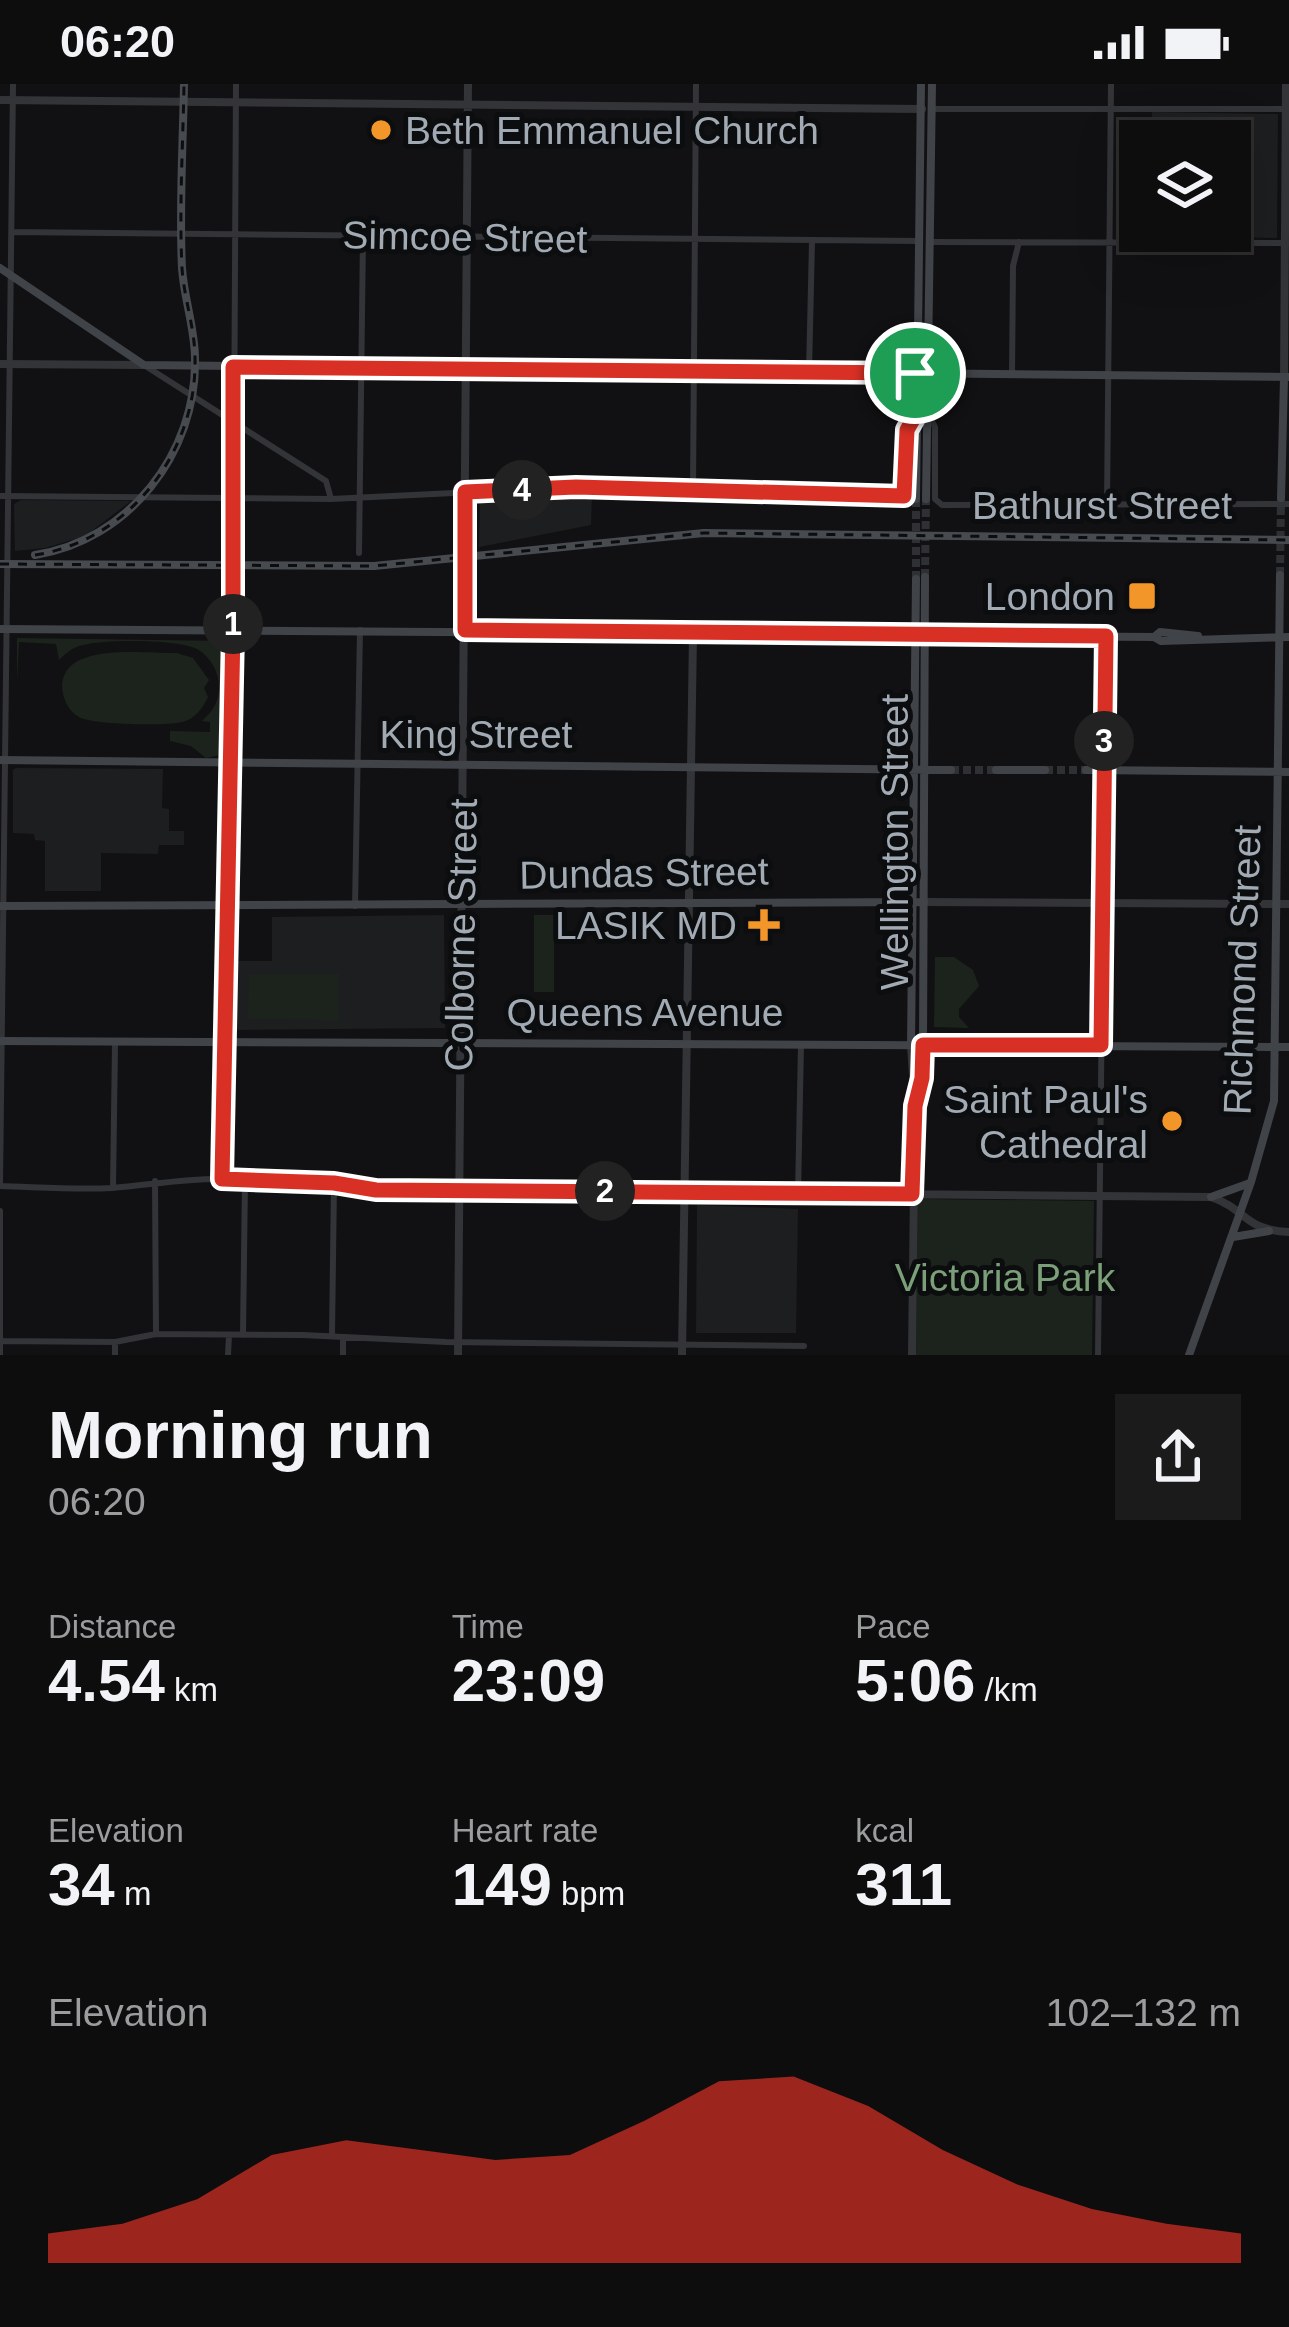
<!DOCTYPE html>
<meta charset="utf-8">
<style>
body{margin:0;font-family:Helvetica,sans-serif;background:#1b1b1c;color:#f1f3f6;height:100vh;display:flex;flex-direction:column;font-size:45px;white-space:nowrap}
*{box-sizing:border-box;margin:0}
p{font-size:39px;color:#9a9c9e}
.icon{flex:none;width:66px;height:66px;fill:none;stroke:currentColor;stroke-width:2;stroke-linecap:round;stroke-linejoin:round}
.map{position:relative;height:1271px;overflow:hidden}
.panel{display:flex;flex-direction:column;background:#0d0d0e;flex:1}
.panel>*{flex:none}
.buttons{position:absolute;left:1119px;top:36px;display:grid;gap:24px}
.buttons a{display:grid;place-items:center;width:132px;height:132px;border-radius:0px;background:#0d0d0e;box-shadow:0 12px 48px #0002,0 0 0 3px #2d2d2e;font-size:60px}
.pin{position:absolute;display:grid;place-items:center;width:102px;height:102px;color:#fff;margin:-51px;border:6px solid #fff;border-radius:50%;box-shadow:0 3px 12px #0007}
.km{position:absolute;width:60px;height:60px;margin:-30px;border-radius:50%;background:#222;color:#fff;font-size:33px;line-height:60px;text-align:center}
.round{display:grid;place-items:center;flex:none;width:126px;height:126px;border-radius:0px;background:#1b1b1c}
.overview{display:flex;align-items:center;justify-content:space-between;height:204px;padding:0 48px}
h1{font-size:66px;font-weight:600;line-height:90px}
.metrics{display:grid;grid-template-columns:repeat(3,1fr);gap:18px;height:204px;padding:12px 48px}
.metrics div{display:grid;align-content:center}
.metrics b{font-size:60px;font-weight:600}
.metrics small{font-size:33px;font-weight:400}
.metrics p{font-size:33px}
.chart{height:336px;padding:24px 48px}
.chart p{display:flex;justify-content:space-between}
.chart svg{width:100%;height:216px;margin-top:12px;fill:#d93025;opacity:.7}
.status{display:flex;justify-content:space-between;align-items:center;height:84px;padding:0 60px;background:#0d0d0e;direction:ltr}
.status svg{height:33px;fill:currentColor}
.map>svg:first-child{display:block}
.built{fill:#1d1e20}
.green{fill:#1c231c}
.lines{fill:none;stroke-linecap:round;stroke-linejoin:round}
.secondary-tunnel{stroke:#2e3033;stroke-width:8;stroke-dasharray:8 4;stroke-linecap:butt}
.minor{stroke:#323438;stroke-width:6}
.tertiary{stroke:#323438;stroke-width:8}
.secondary{stroke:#404348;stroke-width:8}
.rail-casing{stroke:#474a4f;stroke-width:8}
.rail{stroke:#0c0d0e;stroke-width:3;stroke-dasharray:9;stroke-linecap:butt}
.route-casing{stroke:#fff;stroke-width:24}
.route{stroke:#d93025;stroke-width:15}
.poi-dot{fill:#f3962a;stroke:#0c0d0e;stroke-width:4.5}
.labels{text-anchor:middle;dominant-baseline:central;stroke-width:10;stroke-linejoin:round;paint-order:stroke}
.poi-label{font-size:39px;fill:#a2aab4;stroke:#0c0d0e;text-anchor:end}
.street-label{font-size:39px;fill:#a2aab4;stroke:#0c0d0e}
.park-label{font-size:39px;fill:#7b9f79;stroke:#0c0d0e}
</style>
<div class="status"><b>06:20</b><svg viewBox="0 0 49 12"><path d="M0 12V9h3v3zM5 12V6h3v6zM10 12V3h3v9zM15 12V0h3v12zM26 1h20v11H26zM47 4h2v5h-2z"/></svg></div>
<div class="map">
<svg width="1289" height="1271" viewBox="0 0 1289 1271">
<rect width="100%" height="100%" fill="#111113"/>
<path class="built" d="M1152 28 1278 30 1277 154 1150 151 1151 147H1230V57H1152Z
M554 410H592L591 441 479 463 480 417Z
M21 416 131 417 85 452 45 464 15 467 14 420Z
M16 684 163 685 162 724 169 725V747H184V761H159L158 770 101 769V807H45V757L35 756 34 750 13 749V686Z
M444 831 445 944 234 946 233 877H272V833Z
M697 1121 798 1125 796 1249H696Z"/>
<path class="green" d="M17 554 226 557 225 670 206 674 191 662 170 657V647L210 648V638L202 637C212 628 219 618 219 604 219 588 211 573 197 565 179 555 104 555 83 561 73 563 66 569 59 576L56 560 19 558 17 598Z
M177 569 193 574 209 596 204 604 208 613C203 624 195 635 182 638 165 642 93 641 79 633 68 627 62 613 62 601 65 557 146 570 177 569Z
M534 831H554V908H534Z
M935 873H954L973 886 979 902 959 925V933L969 944 934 943Z
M249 890H339V936L248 935Z
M918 1115 1094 1117 1092 1271H916Z"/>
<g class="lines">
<path class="secondary-tunnel" d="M1280 491 1281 414
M925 493 926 415
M916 495V415
M951 686H996
M1045 686H1086"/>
<path class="minor" d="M933 25H1285
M12 148 918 157
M930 158 1289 159
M147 283 326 397 331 415
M809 288 812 157
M1012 290 1013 182 1019 158
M929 332 935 343V415L942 421 1289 420
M693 407 696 0
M0 412 331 415 576 403 904 412 907 346 915 333
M1107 422 1111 0
M359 469 363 152
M355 822 360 546
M222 1095 233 546 236 0
M155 1097 156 1250
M0 1101 13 0
M0 1102C37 1103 75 1106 112 1104 150 1101 186 1094 224 1095 302 1097 379 1106 457 1106
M113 1104 115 960
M798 1110 801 960
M0 1127V1271
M243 1251 245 1096
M332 1251 334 1099
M0 1257 115 1258 156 1250 303 1251 446 1258 804 1262
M115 1271V1258
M228 1271 229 1251
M343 1271V1253
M1098 1271 1106 552"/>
<path class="tertiary" d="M0 16 922 25
M0 280 143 281
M1284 294 1286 0
M924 818 1289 820
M911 961 915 1022 912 1271
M917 1015 923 961
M457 1106 1211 1113C1247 1125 1243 1146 1289 1148
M458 1271 468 0
M682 1271 693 550"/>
<path class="secondary" d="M0 184 144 281 1289 293
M1281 414 1284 294
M916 415 921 0
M926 415 932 0
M0 545 1154 553 1161 557 1289 553
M1154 553 1160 548 1198 552
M0 676 951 686
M996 686H1045
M1086 686 1289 688
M0 822 924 818
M0 957 1289 963
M911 961 916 495
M923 961 925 493
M1211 1113 1250 1099
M1233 1153 1269 1147
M1189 1271 1251 1098 1274 1017 1280 491"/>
<g class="rail-casing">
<path id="rail" d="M35 471C128 457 197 369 195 275 195 244 184 215 182 184 179 123 183 61 184 0
M0 480 374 482 704 449 1289 456"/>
</g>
<use href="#rail" class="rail"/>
</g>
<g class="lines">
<g class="route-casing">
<path id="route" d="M233 283 915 289V332L907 346 904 412 576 403 465 408V546L1106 552 1101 961H923L922 994 915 1022 912 1110 376 1106 334 1099 222 1095 233 546Z"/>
</g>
<use href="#route" class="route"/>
</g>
<g class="poi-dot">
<circle cx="381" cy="46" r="12"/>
<rect x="1127" y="497" width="30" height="30" rx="6"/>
<path d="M758 823h12v12h12v12h-12v12h-12v-12h-12v-12h12z"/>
<circle cx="1172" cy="1037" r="12"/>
</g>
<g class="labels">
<g class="poi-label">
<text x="405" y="46" text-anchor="start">Beth Emmanuel Church</text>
<text x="1115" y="512">London</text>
<text x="737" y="841">LASIK MD</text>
<text x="1148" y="1015">Saint Paul's<tspan x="1148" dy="45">Cathedral</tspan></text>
</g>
<g class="street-label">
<text transform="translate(465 153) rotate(1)">Simcoe Street</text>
<text x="1102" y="421">Bathurst Street</text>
<text x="476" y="650">King Street</text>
<text transform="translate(894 758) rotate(-90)">Wellington Street</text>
<text transform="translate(644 789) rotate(-1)">Dundas Street</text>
<text transform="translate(461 851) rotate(-89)">Colborne Street</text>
<text transform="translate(1242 886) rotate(-88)">Richmond Street</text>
<text x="645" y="928">Queens Avenue</text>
</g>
<g class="park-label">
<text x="1005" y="1193">Victoria Park</text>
</g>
</g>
</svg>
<div class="buttons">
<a><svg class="icon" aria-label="layers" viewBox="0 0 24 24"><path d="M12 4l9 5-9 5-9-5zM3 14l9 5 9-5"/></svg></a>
</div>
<div class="pin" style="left:915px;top:289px;background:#1e9e55"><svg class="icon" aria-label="arrive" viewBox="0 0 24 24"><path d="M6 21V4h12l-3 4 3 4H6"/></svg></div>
<b class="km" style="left:233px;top:540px">1</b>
<b class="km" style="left:605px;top:1107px">2</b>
<b class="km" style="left:1104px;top:657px">3</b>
<b class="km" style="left:522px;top:406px">4</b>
</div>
<section class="panel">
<div class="overview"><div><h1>Morning run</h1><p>06:20</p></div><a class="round"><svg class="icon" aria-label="share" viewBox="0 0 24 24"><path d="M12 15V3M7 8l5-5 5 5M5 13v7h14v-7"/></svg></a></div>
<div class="metrics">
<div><p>Distance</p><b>4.54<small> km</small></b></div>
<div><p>Time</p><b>23:09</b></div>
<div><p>Pace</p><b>5:06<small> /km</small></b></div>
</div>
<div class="metrics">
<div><p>Elevation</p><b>34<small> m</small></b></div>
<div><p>Heart rate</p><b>149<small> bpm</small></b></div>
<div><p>kcal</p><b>311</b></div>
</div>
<div class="chart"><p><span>Elevation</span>102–132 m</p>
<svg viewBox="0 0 160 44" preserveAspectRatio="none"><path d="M0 44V38L10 36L20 31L30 22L40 19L50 21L60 23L70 22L80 15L90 7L100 6L110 12L120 21L130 28L140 33L150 36L160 38V44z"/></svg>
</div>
</section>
